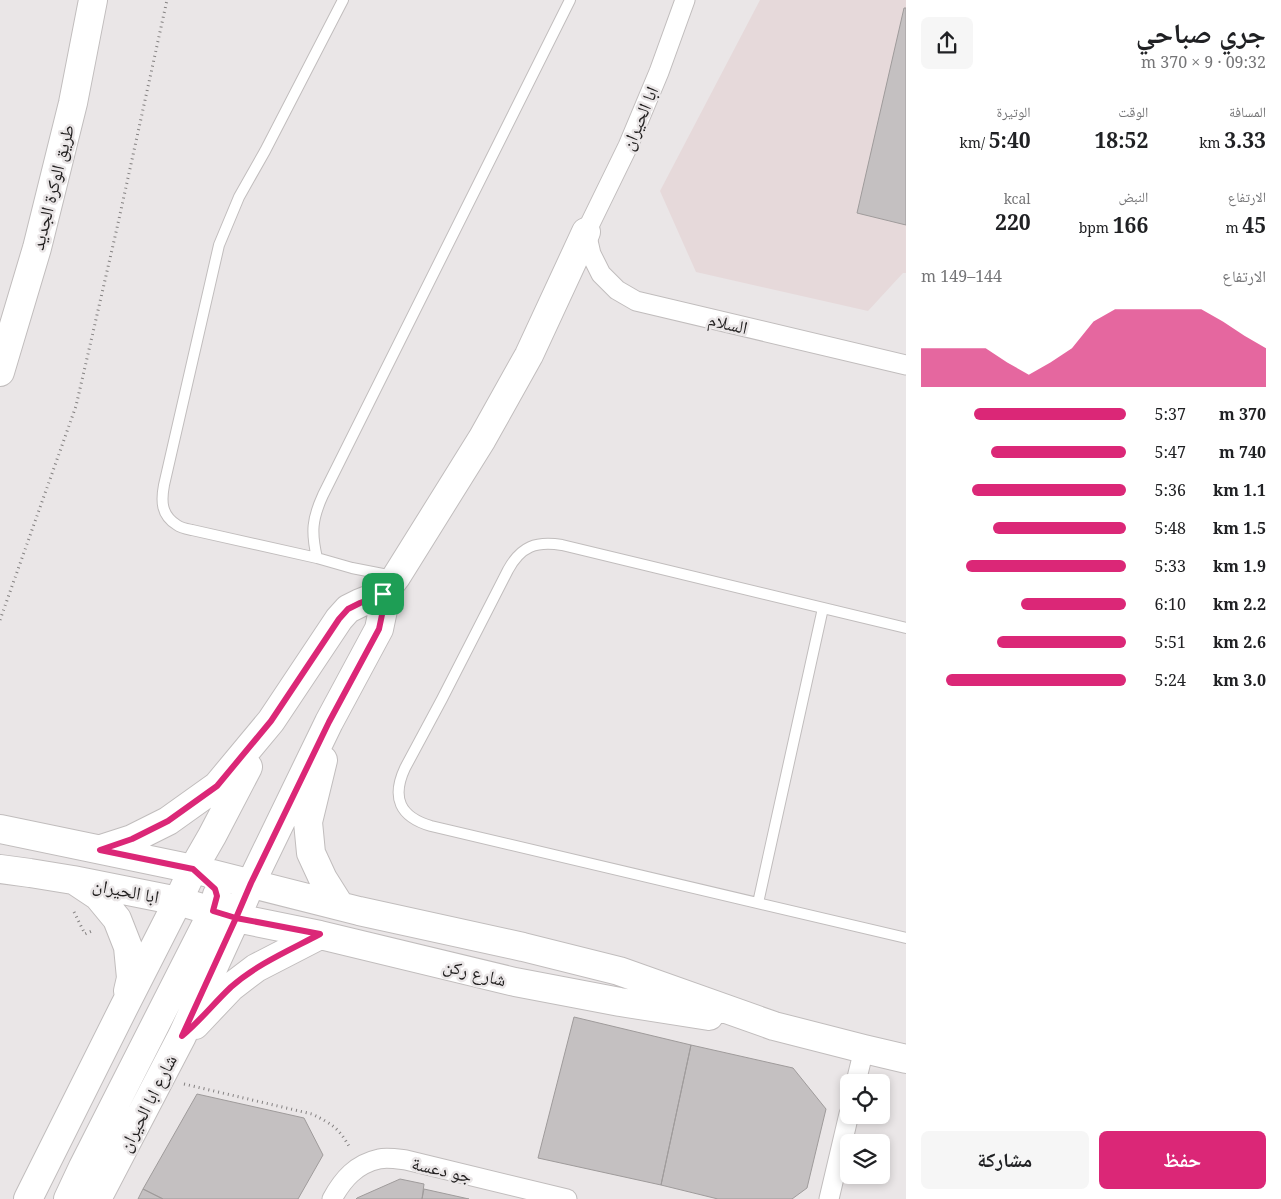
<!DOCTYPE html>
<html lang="ar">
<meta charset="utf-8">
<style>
body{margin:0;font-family:"Noto Serif","Noto Naskh Arabic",serif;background:#f6f6f6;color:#202124;direction:rtl;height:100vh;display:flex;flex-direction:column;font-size:19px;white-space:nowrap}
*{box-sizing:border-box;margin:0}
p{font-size:16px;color:#757577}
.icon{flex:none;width:28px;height:28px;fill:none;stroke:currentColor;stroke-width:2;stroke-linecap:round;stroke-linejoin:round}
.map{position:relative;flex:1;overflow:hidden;direction:ltr}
.details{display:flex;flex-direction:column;background:#fff;width:375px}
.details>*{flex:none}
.buttons{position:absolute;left:840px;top:1074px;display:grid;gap:10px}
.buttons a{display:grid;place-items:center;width:50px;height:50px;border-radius:8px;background:#fff;box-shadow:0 2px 8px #0003;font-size:25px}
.pin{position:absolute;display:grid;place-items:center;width:42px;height:42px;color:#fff;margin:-21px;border-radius:10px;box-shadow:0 2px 8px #0006}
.round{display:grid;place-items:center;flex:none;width:52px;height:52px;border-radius:8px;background:#f6f6f6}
.overview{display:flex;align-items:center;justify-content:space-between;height:85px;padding:0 15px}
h1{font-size:28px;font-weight:700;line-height:38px}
.stats{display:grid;grid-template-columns:repeat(3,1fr);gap:8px;height:85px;padding:5px 15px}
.stats div{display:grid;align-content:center}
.stats b{font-size:21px;font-weight:700}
.stats small{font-size:14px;font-weight:400}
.stats p{font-size:14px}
.chart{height:140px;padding:10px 15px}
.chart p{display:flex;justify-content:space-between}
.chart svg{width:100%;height:90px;margin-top:5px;fill:#db2777;opacity:.7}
.action{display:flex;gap:10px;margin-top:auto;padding:10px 15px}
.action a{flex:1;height:58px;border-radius:8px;background:#db2777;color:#fff;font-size:20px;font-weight:700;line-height:58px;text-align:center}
.action a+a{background:#f6f6f6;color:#202124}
ul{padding:0 15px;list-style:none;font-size:16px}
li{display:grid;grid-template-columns:80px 60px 1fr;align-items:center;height:38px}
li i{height:12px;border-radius:6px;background:#db2777}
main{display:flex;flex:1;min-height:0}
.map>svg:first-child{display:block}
.built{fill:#e6d9da}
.building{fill:#c4c0c1;stroke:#9f9b9b}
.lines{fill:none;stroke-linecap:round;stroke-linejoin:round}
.lane-casing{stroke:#c1bdbd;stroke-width:12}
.street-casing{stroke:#c1bdbd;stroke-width:21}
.secondary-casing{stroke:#c1bdbd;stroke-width:30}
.path{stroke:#848181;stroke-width:3;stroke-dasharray:1 4;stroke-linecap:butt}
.lane{stroke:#fff;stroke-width:10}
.street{stroke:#fff;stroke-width:19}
.secondary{stroke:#fff;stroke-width:28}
.route-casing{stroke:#fff;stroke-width:10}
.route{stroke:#db2777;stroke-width:6}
.labels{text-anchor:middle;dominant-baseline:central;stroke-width:5;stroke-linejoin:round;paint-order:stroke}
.street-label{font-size:18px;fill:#232121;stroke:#eae6e7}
</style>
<main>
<section class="details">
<div class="overview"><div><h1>جري صباحي</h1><p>09:32 · 9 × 370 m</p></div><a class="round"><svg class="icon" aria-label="share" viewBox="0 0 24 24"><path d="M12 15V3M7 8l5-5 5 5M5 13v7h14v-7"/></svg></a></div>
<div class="stats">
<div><p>المسافة</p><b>3.33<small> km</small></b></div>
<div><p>الوقت</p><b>18:52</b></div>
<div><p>الوتيرة</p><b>5:40<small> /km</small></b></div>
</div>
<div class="stats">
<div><p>الارتفاع</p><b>45<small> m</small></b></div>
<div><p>النبض</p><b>166<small> bpm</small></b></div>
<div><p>kcal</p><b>220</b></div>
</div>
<div class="chart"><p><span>الارتفاع</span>144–149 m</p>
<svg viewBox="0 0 160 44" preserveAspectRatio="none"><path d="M0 44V25L10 25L20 25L30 25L40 32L50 38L60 32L70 25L80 12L90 6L100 6L110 6L120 6L130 6L140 12L150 19L160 25V44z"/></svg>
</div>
<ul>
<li><b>370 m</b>5:37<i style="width:74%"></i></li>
<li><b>740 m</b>5:47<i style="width:66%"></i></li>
<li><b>1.1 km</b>5:36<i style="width:75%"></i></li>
<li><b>1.5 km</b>5:48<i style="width:65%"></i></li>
<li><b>1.9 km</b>5:33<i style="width:78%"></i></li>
<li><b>2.2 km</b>6:10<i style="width:51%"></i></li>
<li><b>2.6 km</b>5:51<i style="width:63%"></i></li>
<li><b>3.0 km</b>5:24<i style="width:88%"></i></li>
</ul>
<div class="action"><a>حفظ</a><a>مشاركة</a></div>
</section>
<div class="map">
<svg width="906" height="1199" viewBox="0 0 906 1199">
<rect width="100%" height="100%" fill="#eae6e7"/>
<path class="built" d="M760 0H906V273H903L868 311 696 272 660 191Z"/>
<path class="building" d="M904 8H906V225L857 213Z
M574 1017 691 1045 661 1185 538 1158Z
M691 1045 793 1068 826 1109 807 1188 792 1199H718L661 1185Z
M197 1094 304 1118 323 1155 298 1199H163L143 1189Z
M400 1179 424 1184 422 1199H356L357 1198Z
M143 1189 163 1199H138Z
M424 1189 469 1199H422Z"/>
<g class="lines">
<g class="lane-casing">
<path id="lane" d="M343 0 265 151 239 197 219 245 164 485C161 501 161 515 177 525 181 528 187 529 192 530L317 558 352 568 393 576
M317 558C311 532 312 519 323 495L570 0
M906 628 562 545C536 541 521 546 508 570L442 699 405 768C391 798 400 817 431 826L906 938
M758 903 823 608"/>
</g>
<g class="street-casing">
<path id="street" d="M685 0 659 72 628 146 586 232 591 254 601 274 617 290 636 301 906 365
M856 1082 864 1049
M332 1199C343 1179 356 1164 379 1159 387 1157 398 1159 406 1160L567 1199
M829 1199 849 1114"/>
</g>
<g class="secondary-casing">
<path id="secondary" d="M0 372 37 248 73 103 93 0
M323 760 308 822 311 853 323 879 340 906
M0 829 193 869 359 911 523 947 619 971 774 1026 864 1049 906 1059
M101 849 132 839 168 821 217 786 271 721 339 619 348 609 360 603 383 594 396 577 482 439 529 355 586 232
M0 869 30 873 73 880 178 901 236 918 320 935 515 982 620 1002 709 1016
M77 882 98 896 117 919 128 947 131 978 128 991
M195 1025 231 987 256 968 320 935
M28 1199 124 1007 178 901 193 869 212 836 248 767
M68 1199 83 1167 213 911 217 895
M97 1199 182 1036 236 918 251 883 329 722 379 629 383 610V594"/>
</g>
<path class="path" d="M0 620 76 406 117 228 167 0
M74 912 85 934 94 930
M184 1084 312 1114C332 1124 339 1128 350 1148"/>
<use href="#lane" class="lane"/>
<use href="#street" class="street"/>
<use href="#secondary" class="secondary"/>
</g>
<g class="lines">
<g class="route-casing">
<path id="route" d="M383 594 360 603 348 609 339 619 271 721 217 786 168 821 132 839 100 850 193 869 215 889 217 896 213 911 236 918 182 1036C200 1021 214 1003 231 987 257 964 290 950 320 934L236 918 251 883 329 722 379 629 383 610V594"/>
</g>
<use href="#route" class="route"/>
</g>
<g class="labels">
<g class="street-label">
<text transform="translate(639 118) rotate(-67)">ابا الحيران</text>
<text transform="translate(52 187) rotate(-76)">طريق الوكرة الجديد</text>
<text transform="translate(728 323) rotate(13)">السلام</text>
<text transform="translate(126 890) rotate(11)">ابا الحيران</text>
<text transform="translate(475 972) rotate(14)">شارع ركن</text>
<text transform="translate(147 1103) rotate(-63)">شارع ابا الحيران</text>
<text transform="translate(442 1169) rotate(13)">جو دعسة</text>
</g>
</g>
</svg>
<div class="buttons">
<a><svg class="icon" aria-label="locate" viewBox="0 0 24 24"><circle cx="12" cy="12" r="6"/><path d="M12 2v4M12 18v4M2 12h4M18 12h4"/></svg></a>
<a><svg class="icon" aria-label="layers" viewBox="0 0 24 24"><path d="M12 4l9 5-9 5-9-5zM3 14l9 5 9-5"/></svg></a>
</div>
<div class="pin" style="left:383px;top:594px;background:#1e9e55"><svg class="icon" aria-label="arrive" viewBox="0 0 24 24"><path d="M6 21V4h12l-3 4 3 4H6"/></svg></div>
</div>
</main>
